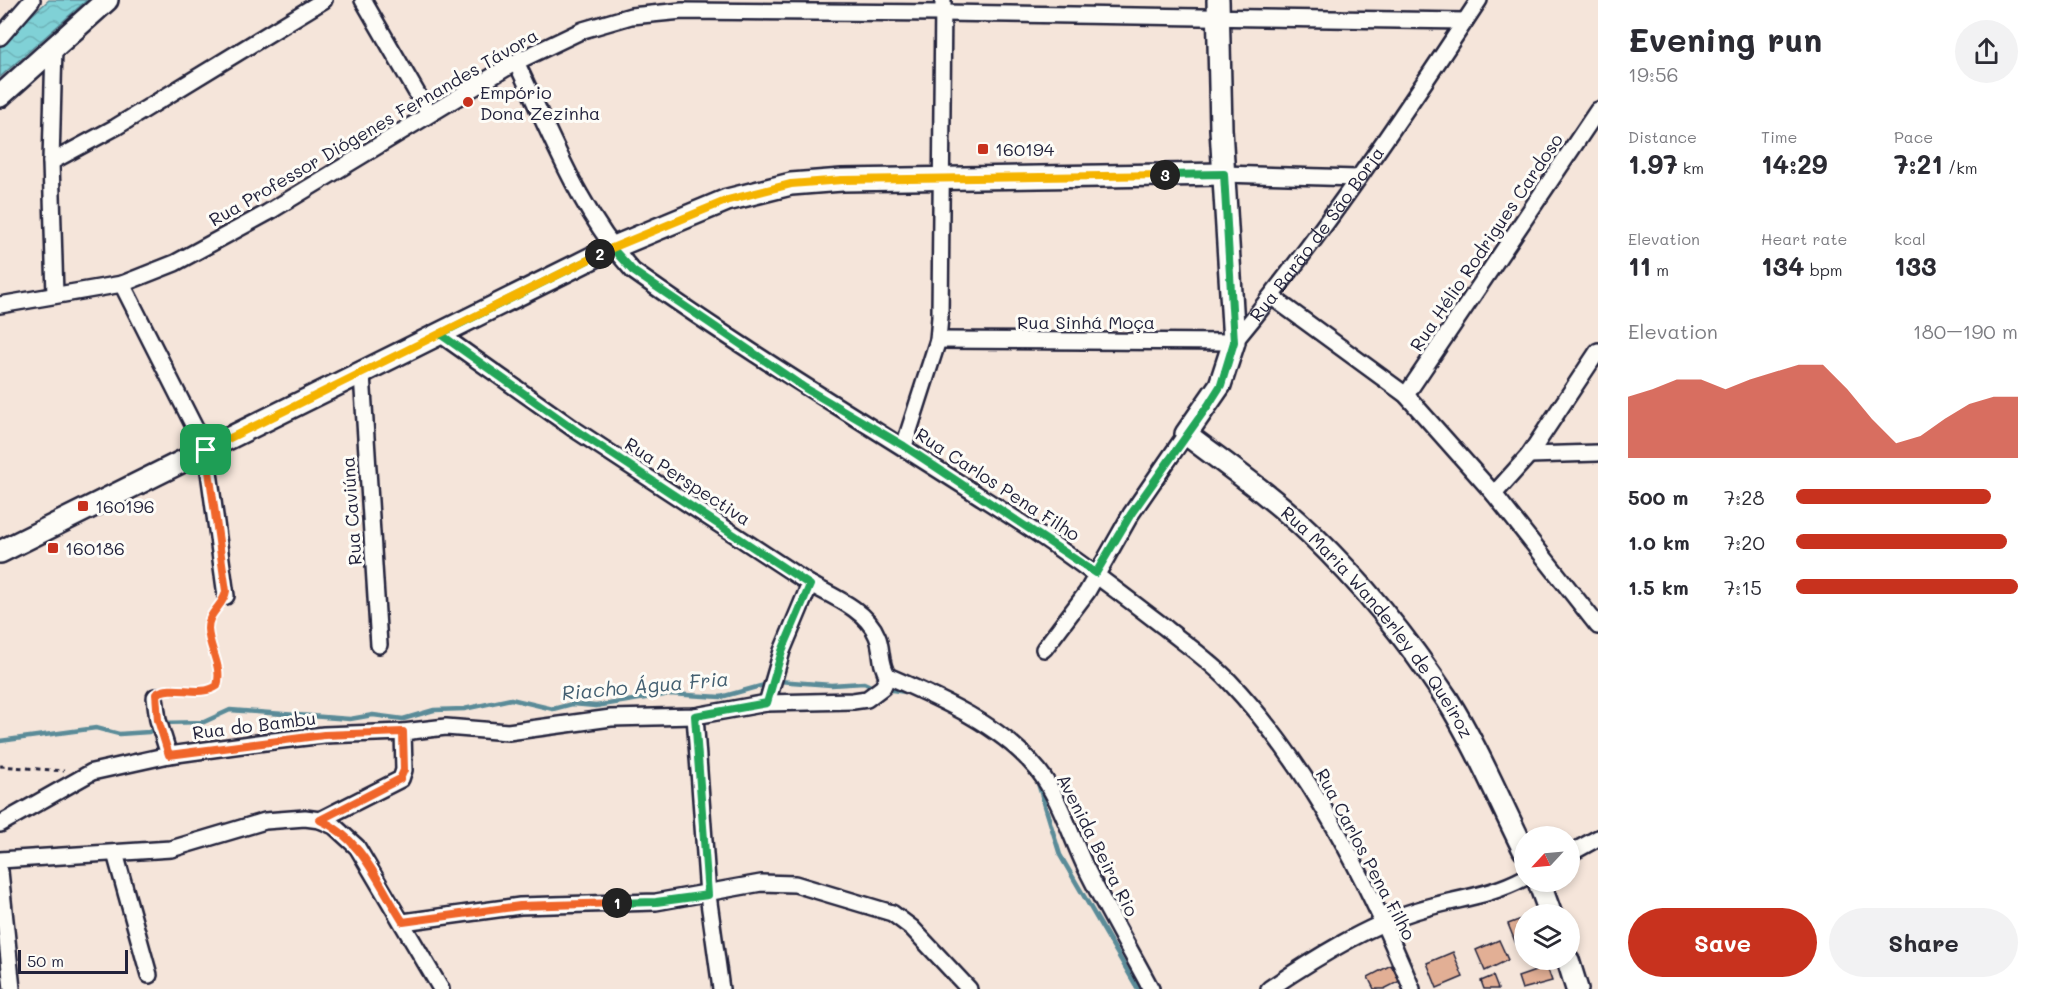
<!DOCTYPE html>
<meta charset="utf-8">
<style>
body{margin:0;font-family:Mali,sans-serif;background:#f2f2f3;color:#2b2b33;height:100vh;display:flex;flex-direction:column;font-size:22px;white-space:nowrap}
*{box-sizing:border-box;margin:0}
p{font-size:20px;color:#7c7c81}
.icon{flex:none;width:33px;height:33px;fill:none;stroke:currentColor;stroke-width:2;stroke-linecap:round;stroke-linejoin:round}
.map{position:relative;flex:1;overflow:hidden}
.side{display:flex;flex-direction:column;background:#fff;width:450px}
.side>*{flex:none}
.needle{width:39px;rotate:244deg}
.controls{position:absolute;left:1514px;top:826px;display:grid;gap:12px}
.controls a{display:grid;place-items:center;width:66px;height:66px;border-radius:50%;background:#fff;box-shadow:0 3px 9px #0003;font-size:30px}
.scale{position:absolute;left:18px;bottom:15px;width:110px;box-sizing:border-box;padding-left:6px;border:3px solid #22223b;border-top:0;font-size:16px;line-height:21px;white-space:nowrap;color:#22223b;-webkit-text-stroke:4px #fdfcf7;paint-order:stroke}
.pin{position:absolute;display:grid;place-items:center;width:51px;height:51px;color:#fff;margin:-26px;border-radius:12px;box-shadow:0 3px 9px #0006}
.km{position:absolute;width:30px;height:30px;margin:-15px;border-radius:50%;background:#222;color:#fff;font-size:16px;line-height:30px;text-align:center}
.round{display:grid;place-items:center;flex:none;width:63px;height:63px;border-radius:32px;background:#f2f2f3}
.head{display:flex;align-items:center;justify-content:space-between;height:102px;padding:0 30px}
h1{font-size:33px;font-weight:700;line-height:45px}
.metrics{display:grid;grid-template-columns:repeat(3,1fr);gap:9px;height:102px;padding:6px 30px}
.metrics div{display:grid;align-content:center}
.metrics b{font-size:26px;font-weight:700}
.metrics small{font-size:16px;font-weight:400}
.metrics p{font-size:16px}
.chart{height:168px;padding:12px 30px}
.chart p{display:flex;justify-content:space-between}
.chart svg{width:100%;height:108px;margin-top:6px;fill:#c8321e;opacity:.7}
.action{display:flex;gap:12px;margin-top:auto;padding:12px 30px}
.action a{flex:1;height:69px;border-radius:36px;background:#c8321e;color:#fff;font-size:24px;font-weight:700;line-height:69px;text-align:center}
.action a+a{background:#f2f2f3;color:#2b2b33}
ul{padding:0 30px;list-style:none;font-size:20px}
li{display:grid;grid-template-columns:96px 72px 1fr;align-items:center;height:45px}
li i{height:15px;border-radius:8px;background:#c8321e}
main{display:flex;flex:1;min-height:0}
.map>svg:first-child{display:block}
.water{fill:url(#water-waves);stroke:#5a8b98;stroke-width:1.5}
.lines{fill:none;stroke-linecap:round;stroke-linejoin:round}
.stream{stroke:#5a8b98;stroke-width:4.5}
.building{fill:#e2af95;stroke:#22223b;stroke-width:1.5}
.street-casing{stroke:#22223b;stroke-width:20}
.secondary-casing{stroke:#22223b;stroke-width:26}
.path{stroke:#22223b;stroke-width:3;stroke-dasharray:4.5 4.5;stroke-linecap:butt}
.street{stroke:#fdfcf7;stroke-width:15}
.secondary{stroke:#fdfcf7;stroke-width:21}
.split-1-casing{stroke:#fff;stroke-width:12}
.split-2-casing{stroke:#fff;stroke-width:12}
.split-3-casing{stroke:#fff;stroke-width:12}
.split-4-casing{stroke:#fff;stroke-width:12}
.split-1{stroke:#f0652b;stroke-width:8}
.split-2{stroke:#22a559;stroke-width:8}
.split-3{stroke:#22a559;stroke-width:8}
.split-4{stroke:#f5b400;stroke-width:8}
.poi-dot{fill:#c8321e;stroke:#fdfcf7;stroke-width:2}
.labels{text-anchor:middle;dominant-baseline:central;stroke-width:6;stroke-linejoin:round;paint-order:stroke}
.poi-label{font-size:18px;fill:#22223b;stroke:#fdfcf7;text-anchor:start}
.street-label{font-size:18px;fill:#22223b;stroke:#fdfcf7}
.water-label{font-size:20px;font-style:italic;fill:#435f71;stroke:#fdfcf7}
</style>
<main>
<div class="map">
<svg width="1598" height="989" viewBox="0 0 1598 989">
<defs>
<pattern id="water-waves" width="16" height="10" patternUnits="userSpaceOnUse" patternTransform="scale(1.5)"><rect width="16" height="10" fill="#80d1d6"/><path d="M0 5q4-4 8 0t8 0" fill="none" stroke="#6eb3b9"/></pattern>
</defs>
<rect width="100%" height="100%" fill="#f5e5da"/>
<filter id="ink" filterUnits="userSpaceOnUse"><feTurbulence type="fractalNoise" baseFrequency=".0167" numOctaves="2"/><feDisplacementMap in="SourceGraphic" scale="12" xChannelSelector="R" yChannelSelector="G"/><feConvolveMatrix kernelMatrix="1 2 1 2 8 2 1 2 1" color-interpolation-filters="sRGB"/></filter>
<g filter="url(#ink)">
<path class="water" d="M49 0H87L0 77V43Z"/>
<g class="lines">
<path class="stream" d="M885 689 906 692
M0 741 96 728 119 734 149 732 162 723 204 722 230 710 350 719 373 715 403 719 434 710 464 709 511 699 553 709 572 704 596 706 670 694 721 697 778 681 831 685 864 683 877 689
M1028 769 1038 783 1060 855 1138 989"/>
</g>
<path class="building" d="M1524 918V947L1518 949 1508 924Z
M1499 940 1508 960 1485 971 1476 950Z
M1453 952 1463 977 1437 988 1427 963Z
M1391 965 1400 981 1384 989H1374L1368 977Z
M1547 967 1552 981 1522 989 1518 977Z
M1493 976 1498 989H1484L1481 981Z"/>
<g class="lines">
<g class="street-casing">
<g id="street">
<path d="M363 0 429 114"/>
<path d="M0 37 32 0"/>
<path d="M54 46 51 162 55 295"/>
<path d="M516 62C551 134 579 211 633 271 760 362 895 440 1026 526 1075 558 1120 593 1167 629 1188 646 1210 661 1229 681 1311 768 1367 880 1412 989"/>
<path d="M51 162 116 127 324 0"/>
<path d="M1224 174 1357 178"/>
<path d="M122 284 206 450 226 596"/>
<path d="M1272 297 1406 395 1494 494 1598 626"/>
<path d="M0 305 122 284 175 263 267 213 516 62 583 30 631 16 682 11 943 13 1465 21"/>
<path d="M440 334 574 429 810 584C832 596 867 610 877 636 883 649 879 664 888 676"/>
<path id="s1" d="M938 340 1234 342C1323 234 1402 117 1479 0"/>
<path d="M362 374 379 645"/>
<path d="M1406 395 1598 110"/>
<path d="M904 446 938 340 940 317 943 0"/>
<path d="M1529 455 1598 453"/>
<path d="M1494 494 1529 455 1598 351"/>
<path d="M1044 649 1087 592 1131 514 1186 434"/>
<path d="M888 676C941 699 1001 725 1038 770 1060 798 1071 837 1086 868 1106 909 1130 949 1151 989"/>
<path d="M155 697 158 720 169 755"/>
<path d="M767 703 782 651 810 584"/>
<path d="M695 716 708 895 721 989"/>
<path d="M403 732 446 727 508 732 611 718 695 716 767 703 853 701 867 699 883 687 888 676"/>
<path d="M0 824 92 772 169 755 265 742 324 735 403 732 404 770 401 779 320 820"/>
<path d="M115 853 149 975"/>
<path d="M1569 854 1598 838"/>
<path d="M0 860 171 849 265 821 305 818 320 820 334 826 357 847 441 989"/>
<path d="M0 871 12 989"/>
<path d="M403 922 520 906 656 902 761 883 795 884 892 913 912 928 969 989"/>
<path d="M1269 989C1312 960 1366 926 1415 911 1452 899 1489 897 1524 878"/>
</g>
</g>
<g class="secondary-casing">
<g id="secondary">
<path id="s2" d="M1218 0 1221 129 1234 342 1220 385 1186 434C1228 466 1273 497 1311 534 1362 583 1408 640 1447 699 1477 747 1499 800 1524 850"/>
<path d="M0 96 107 0"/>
<path d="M0 552 612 248 727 200 791 184 842 180 1224 174"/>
<path d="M1539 882 1551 915"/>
<path d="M1568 960 1577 989"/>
</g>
</g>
<path class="path" d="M166 691H205L217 686C226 659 193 629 218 605
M0 766 64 771"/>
<use href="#street" class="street"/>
<use href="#secondary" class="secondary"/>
</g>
</g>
<g class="lines" filter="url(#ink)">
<g class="split-1-casing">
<path id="split-1" d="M206 450 226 591C224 606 208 611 208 629 209 649 223 666 217 686 199 698 173 683 156 694L158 720 169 755 324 735 403 732 404 770 400 779 320 820C362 838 379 885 403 922L520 906 617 903"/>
</g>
<g class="split-2-casing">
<path id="split-2" d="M600 254 440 334 574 429 810 585 782 651 767 703 695 716 708 895 656 902 617 903"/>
</g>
<g class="split-3-casing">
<path id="split-3" d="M600 254 612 248 633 271 805 388 904 446 1096 573 1131 514 1209 404 1221 385 1234 342 1224 174 1165 175"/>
</g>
<g class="split-4-casing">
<path id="split-4" d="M206 450 612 248 728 200 791 184 842 180 1165 175"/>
</g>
<use href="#split-1" class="split-1"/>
<use href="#split-2" class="split-2"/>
<use href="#split-3" class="split-3"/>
<use href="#split-4" class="split-4"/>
</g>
<g class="poi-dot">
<circle cx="468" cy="102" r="6"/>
<rect x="977" y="143" width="12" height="12" rx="3"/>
<rect x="77" y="500" width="12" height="12" rx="3"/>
<rect x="47" y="542" width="12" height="12" rx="3"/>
</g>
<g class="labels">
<g class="poi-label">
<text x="480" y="92">Empório<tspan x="480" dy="21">Dona Zezinha</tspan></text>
<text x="995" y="149">160194</text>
<text x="95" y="506">160196</text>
<text x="65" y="548">160186</text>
</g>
<g class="street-label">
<text transform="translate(373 127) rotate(-30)">Rua Professor Diógenes Fernandes Távora</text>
<text stroke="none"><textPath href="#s1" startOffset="432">Rua Barão de São Borja</textPath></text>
<text transform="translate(1486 242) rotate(-56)">Rua Hélio Rodrigues Cardoso</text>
<text x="1086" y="322">Rua Sinhá Moça</text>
<text transform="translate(688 481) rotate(33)">Rua Perspectiva</text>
<text transform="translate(998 484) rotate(33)">Rua Carlos Pena Filho</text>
<text transform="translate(351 511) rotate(-94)">Rua Caviúna</text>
<text stroke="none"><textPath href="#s2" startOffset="718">Rua Maria Wanderley de Queiroz</textPath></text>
<text transform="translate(254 725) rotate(-7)">Rua do Bambu</text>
<text transform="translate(1098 845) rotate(63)">Avenida Beira Rio</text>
<text transform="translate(1366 854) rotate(62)">Rua Carlos Pena Filho</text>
</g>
<g class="water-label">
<text transform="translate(645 685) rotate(-5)">Riacho Água Fria</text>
</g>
</g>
</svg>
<div class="controls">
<a><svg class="needle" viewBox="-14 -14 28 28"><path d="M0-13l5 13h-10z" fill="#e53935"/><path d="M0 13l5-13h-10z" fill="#7c7c81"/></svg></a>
<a><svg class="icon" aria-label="layers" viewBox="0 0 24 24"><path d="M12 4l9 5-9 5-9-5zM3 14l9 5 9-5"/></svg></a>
</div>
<div class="scale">50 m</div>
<div class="pin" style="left:206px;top:450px;background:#1e9e55"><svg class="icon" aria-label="arrive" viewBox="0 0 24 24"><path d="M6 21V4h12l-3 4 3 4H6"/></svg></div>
<b class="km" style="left:617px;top:903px">1</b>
<b class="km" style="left:600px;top:254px">2</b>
<b class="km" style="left:1165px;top:175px">3</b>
</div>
<section class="side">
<div class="head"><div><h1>Evening run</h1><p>19:56</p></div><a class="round"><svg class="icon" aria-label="share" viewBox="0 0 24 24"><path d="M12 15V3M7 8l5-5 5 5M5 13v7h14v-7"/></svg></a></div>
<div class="metrics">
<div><p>Distance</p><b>1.97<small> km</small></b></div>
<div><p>Time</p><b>14:29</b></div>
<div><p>Pace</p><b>7:21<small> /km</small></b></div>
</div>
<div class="metrics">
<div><p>Elevation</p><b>11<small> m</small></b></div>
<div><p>Heart rate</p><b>134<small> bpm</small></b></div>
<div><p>kcal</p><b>133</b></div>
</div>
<div class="chart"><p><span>Elevation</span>180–190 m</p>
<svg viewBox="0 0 160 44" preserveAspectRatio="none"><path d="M0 44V19L10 16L20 12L30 12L40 16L50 12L60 9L70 6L80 6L90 16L100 28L110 38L120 35L130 28L140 22L150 19L160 19V44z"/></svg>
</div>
<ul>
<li><b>500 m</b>7:28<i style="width:88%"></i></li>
<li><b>1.0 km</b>7:20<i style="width:95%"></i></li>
<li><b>1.5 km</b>7:15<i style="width:100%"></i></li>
</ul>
<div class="action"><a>Save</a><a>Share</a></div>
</section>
</main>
